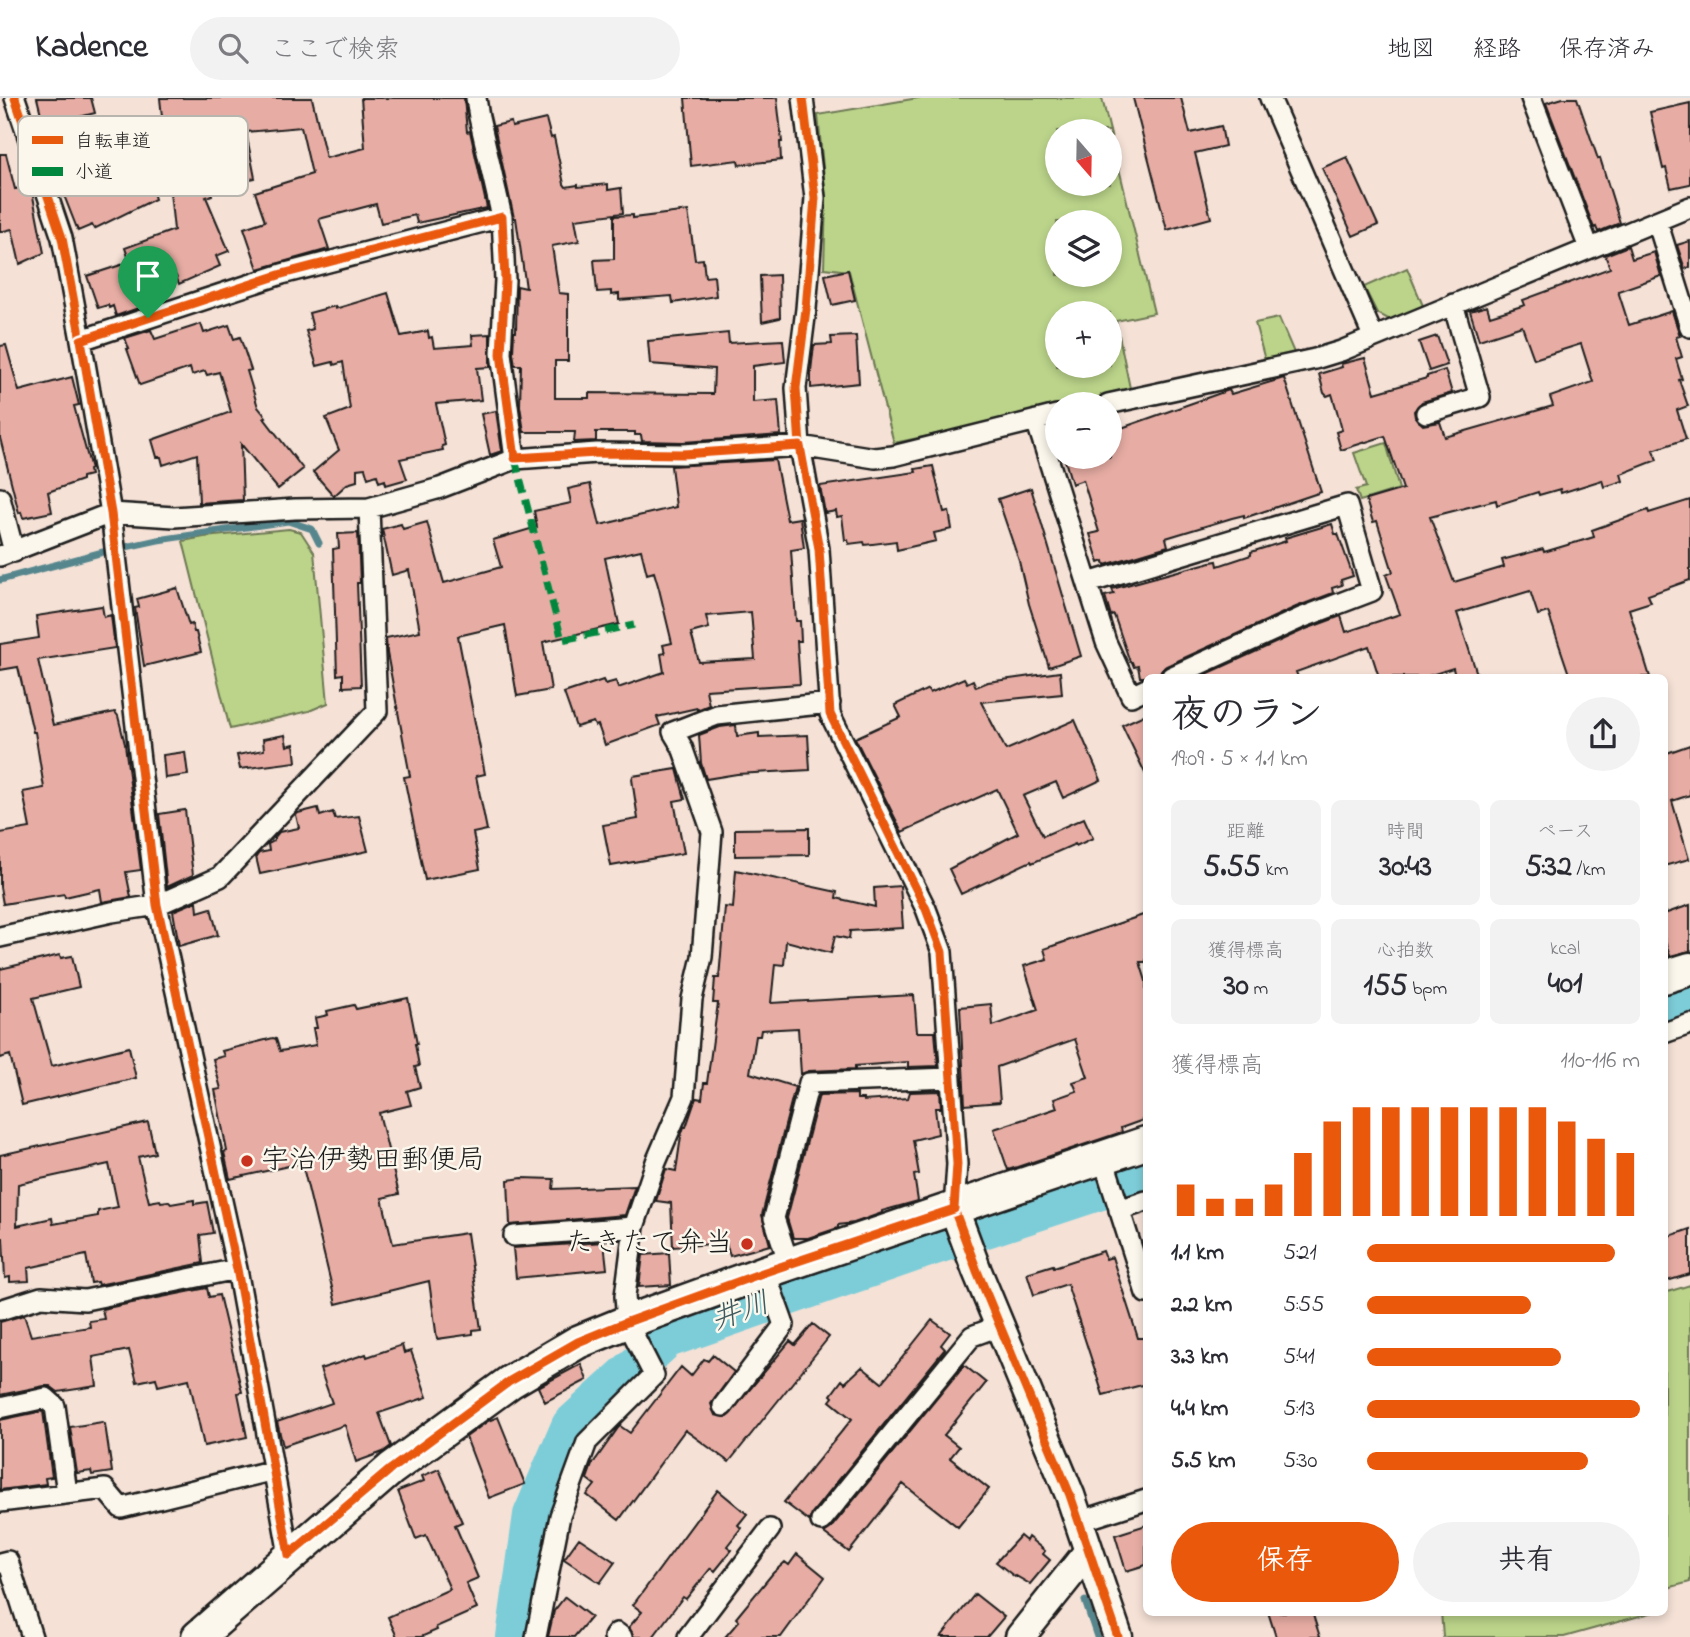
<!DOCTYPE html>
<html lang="ja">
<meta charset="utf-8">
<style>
body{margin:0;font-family:"Indie Flower","Klee One",sans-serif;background:#f2f2f3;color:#2b2b33;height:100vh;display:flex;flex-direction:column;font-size:26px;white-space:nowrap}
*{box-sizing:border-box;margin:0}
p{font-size:23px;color:#7c7c81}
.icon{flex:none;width:38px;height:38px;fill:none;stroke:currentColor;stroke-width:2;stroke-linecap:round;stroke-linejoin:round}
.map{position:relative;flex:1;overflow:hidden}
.details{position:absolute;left:1143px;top:576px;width:525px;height:942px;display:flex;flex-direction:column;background:#fff;border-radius:10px;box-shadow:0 4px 10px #0003}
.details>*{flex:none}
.needle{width:46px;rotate:160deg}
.tools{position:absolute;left:1045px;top:21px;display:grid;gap:14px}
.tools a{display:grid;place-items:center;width:77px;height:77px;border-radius:50%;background:#fff;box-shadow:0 4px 10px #0003;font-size:35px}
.pin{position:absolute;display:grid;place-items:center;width:60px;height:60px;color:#fff;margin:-72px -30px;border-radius:50% 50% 50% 0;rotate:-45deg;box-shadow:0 0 7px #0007}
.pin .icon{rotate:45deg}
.round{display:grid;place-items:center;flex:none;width:74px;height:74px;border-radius:37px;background:#f2f2f3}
.head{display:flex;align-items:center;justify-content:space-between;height:119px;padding:0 28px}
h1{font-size:38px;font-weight:700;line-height:52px}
.stats{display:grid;grid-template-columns:repeat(3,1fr);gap:10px;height:119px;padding:7px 28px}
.stats div{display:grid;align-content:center;border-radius:10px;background:#f2f2f3;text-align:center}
.stats b{font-size:30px;font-weight:700}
.stats small{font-size:19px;font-weight:400}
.stats p{font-size:19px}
.chart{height:196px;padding:14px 28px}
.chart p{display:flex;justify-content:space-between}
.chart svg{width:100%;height:126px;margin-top:7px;stroke:#ea580c;stroke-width:6}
.primary-button{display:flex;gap:14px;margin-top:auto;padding:14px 28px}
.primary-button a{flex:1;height:80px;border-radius:42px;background:#ea580c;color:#fff;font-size:28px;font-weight:700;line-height:80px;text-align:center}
.primary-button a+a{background:#f2f2f3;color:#2b2b33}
ul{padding:0 28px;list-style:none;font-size:23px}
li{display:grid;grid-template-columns:112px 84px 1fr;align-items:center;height:52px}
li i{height:18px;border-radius:9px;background:#ea580c}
header{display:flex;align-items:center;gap:42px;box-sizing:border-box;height:98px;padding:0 35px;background:#fff;border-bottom:2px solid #e1e1e2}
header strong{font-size:33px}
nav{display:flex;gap:38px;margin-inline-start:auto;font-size:24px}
.search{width:490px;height:63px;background:#f2f2f3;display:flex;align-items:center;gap:18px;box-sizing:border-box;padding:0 24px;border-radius:38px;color:#7c7c81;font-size:26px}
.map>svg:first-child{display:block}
.green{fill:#bbd48a;stroke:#6c7853;stroke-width:2;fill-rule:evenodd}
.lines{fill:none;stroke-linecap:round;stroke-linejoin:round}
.stream{stroke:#56868d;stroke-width:7}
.river{stroke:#7dcdd8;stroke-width:40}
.building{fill:#e7ada4;stroke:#1c1c1c;stroke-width:2;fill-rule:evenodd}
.street-casing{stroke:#1c1c1c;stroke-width:24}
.secondary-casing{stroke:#1c1c1c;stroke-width:33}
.primary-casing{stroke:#1c1c1c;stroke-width:37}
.street{stroke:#fbf7ec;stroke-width:19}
.secondary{stroke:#fbf7ec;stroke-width:28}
.primary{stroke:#fbf7ec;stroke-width:32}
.quiet{stroke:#00873e;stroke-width:7;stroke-dasharray:14 7;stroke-linecap:butt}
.cycleway-casing{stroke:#fbf7ec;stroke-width:13}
.cycleway{stroke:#e8590c;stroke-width:9}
.route-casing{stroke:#fff;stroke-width:14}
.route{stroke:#ea580c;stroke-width:9}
.poi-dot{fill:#c8321e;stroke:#fbf7ec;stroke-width:2.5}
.labels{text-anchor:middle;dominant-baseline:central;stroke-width:5;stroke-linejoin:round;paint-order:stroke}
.poi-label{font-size:28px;fill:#1c1c1c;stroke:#fbf7ec;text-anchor:start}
.water-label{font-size:30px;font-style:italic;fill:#3e5a5e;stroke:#fbf7ec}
.key{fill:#fbf7ec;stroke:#b8b5ae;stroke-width:2}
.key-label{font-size:19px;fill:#1c1c1c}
</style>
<header>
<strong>Kadence</strong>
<div class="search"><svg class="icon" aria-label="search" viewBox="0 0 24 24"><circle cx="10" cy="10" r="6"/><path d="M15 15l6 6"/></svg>ここで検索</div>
<nav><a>地図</a><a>経路</a><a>保存済み</a></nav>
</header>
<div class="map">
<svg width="1690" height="1539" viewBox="0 0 1690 1539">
<rect width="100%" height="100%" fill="#f5e1d6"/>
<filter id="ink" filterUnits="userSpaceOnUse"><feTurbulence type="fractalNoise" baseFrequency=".0143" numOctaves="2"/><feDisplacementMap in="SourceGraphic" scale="14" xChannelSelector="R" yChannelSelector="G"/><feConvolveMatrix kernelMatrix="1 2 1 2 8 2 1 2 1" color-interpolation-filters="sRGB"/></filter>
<g filter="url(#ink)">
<path class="green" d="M918 0H1102L1154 215 1116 223 1131 295 1078 306H1057V311L894 345 849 173 824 170 826 101 818 17ZM1057 33H1110V86H1057ZM1057 124H1110V177H1057ZM1057 215H1110V268H1057Z
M1407 170 1424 210 1392 223 1377 215 1364 189Z
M1279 220 1295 257 1266 266 1255 225Z
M1386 345 1399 391 1360 403 1356 392 1366 389 1354 355Z
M289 431 301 434 314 454 328 605 309 613 230 631 183 443 204 439Z
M1690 1187V1484L1664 1491V1195Z
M1441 1514H1654L1564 1539H1443Z"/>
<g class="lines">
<path class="stream" d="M0 482 103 454 158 442 288 423 312 431 319 445
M1085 1503 1097 1539"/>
<path class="river" d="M1664 907 1690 898
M516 1539 533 1417 571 1328 667 1240 931 1148 1146 1077"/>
</g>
<path class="building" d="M37 0H91L95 15 44 28Z
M160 0H312L326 60 365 50 361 0H464L467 34 470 33 487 110 417 125 415 117 381 125 376 106 319 121 329 151 258 171 244 130 265 123 255 94 312 76 301 29 246 34 255 80 210 90 212 97 206 99 229 153 216 158 220 168 179 186 176 178 138 192 144 208 116 218 113 208 109 210 108 207 98 210 87 178 130 164 125 150 174 132Z
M685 0H777L782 44H780L781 62 739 67 738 62 691 68Z
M1133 0H1181L1190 35 1221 28 1225 48 1195 55 1211 120 1167 132Z
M1563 0H1577L1598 61 1600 60 1620 125 1598 134 1596 129 1594 130 1546 5Z
M1690 5V86L1671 90 1666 70 1663 71 1650 14Z
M546 21 551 40 554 39 564 86 566 89 578 87V89L608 86V92L621 90 623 115 575 121 579 143 552 148 559 195 568 196V263H555V300H589V295L713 296 714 271 650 266 648 243 728 235 729 245 783 242 785 264 753 268V304L778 302 781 337 683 344 642 343 641 337H635V334H596V343L574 344 575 334H524L520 308 521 267H515L513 255 514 234H516L517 188 526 190 516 120H514L494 28 511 24 512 29Z
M133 29 155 101 94 131 92 127 78 133 58 82H61L52 60Z
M0 56H6L15 91 31 88 44 155 20 166 12 131 0 134Z
M1347 59 1378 127 1353 138 1322 70Z
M688 113 695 162 703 161 705 179 714 178 716 198 673 205 672 198 619 202V196L611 197V193L597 194 594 162 614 161V118L633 117V120Z
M1690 143V169L1685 171 1677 147Z
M1628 148 1632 161 1654 154 1661 178 1618 193 1629 227 1672 213 1680 238 1676 239 1682 259 1676 261 1682 281 1679 282 1688 308 1677 312 1686 341 1653 352 1657 362 1621 376 1623 383 1604 389 1602 382 1561 395 1560 391 1539 397 1538 394 1497 407 1496 402 1430 419 1454 484 1504 469 1502 462 1543 451 1544 454 1594 439 1592 432 1648 412 1649 415 1690 402V482L1648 497 1651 504 1629 511 1650 579H1570L1548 514 1538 517 1530 493 1457 515 1478 579H1455L1453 570 1425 579H1379L1369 548 1296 574 1298 579H1200L1306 531 1341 518 1346 534 1400 516 1386 477 1393 474 1377 423 1373 424 1366 402 1403 391 1385 338 1341 352 1336 334 1342 332 1337 313 1332 296 1327 298 1324 295 1319 276 1342 269 1341 266 1365 260 1375 295 1427 280V278L1445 272 1452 295 1422 304 1414 313 1415 319 1423 327 1440 324 1445 339 1553 308 1550 299 1593 284 1581 246 1534 261 1522 228 1479 242 1470 213 1487 208 1490 218 1525 207 1523 202 1610 170 1605 157Z
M848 172 855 202 832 207 825 177Z
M779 177 780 220 762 224 760 178Z
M388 195 401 238 428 233 429 240 432 239 434 250 473 247 472 237 490 236V269L477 270 481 302 436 306 445 347 442 348 443 352 400 361 407 381 386 387 385 382 379 384 377 377 368 380 365 370 357 371V383L347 386 334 398 313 374 339 352 326 320 350 311 343 264 334 267 333 264 317 268 306 233 313 231 309 215 335 208V211Z
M201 226 204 235 229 227 234 241 240 239 251 272 247 273 258 309 266 319 264 320 303 371 278 391 241 346 243 402 199 405 197 356 163 367 161 359H157L152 342 231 314 219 274 207 277 205 273 192 277 190 270 140 287 127 251H129L125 240 151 232 155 241Z
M856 238 859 285 811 290V273L814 247 832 246 831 239Z
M1437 238 1447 267 1429 273 1419 244Z
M6 247 19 293 72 279 79 307 74 308 91 371 89 372 90 377 82 379V382L48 394 52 414 23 420 21 414 19 415 0 340V248Z
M1284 280 1321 394 1244 420V417L1232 420 1166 440 1168 448 1105 467 1104 463 1099 465 1090 436 1099 434 1083 382 1072 386 1064 359H1110V334L1229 292 1231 296Z
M496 313 502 353 490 357 481 316Z
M775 362 787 422 800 420 804 450 791 452 796 523H800L801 543H797L800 586 706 592 709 607 697 612V610L657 619 660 627 605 647 598 627 595 628 593 624 576 629 564 595 603 582 605 586 616 583 618 590 664 574 661 556 665 555 663 547 672 545 659 491 654 474 647 476 641 452 605 460 619 526 543 544 551 592 517 598 505 527 458 538 485 676 476 678 487 732 473 735 480 771 425 782 404 679 410 678 387 555 386 540 420 533 409 472 392 477 382 431 401 426 403 431 427 424 444 485 501 469 493 442 537 429 534 413 571 405 568 391 590 386 600 427 676 409 671 368ZM751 514 755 561 699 564 691 535 709 530 706 518Z
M933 368 944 414 949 413 952 431 934 435 936 443 897 452 896 443 865 447 864 444 849 446 848 442H845L842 418 837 419 836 413 825 415 820 388 916 374 915 371Z
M1031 390 1081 558 1049 569 1029 506 1019 463 998 401Z
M1332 426 1335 436H1338L1353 478 1341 482 1342 487 1332 490 1333 495 1296 509 1166 568 1161 572 1159 579H1140L1138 568 1134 569 1132 564H1130L1114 517 1111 518 1105 498 1114 496 1112 491 1211 464 1217 463 1218 468 1251 457V454L1286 443 1285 440Z
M358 435 360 485H357L361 588 343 589V576L337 577 333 451 339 450 338 436Z
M177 490 189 527 192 526 194 534H196L201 554 144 568 135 510 139 509 137 501Z
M102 508 104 519 111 517 115 550 38 562 53 627 115 614 118 618 125 646 141 772 126 774 131 799 102 804 100 791 65 799 64 796 3 806 0 789V735L30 730 23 694 44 690 35 634H33L18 569 0 572V546L39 540 36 518Z
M1060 574 1062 596 981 604 1006 652 1075 622 1101 682 1063 700 1056 684 1023 698 1043 738 1084 720 1093 740 1076 748 1075 746 1032 765 1031 763 961 796 949 771 1018 735 997 691 902 734 855 640 901 619 895 607 928 591 930 595 964 580 967 585 973 582 976 589 988 584Z
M1146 616V677L1122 627Z
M736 627 737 638 759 635V639L808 637 810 672 737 676 706 681 701 665 699 637 720 629Z
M285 637 287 648 294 646 296 664 240 671 237 657 264 652 263 641Z
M1690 647V697L1672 703 1689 761 1664 768V656Z
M185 654 188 677 165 680 163 657Z
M677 671 685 701 674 703 684 755 611 768 603 727 638 721 632 681 633 678Z
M318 710 320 718 333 714 335 721 359 718 368 753 260 776 256 759 259 755 269 753 268 746 274 743V740L279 734 299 730 296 717 298 715Z
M185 712 193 777 167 789 159 716Z
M809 730V757L735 758V731Z
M736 772 837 794 836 800 875 809 874 790 900 788 903 830 850 833 849 841 835 838 831 855 786 843 784 867 775 866 771 905 914 897 917 934H935L938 968 908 969V964L855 968V971L809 973 801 976 798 930 761 932 760 938H756L750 975 795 989 762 1117 770 1147 730 1158 726 1145 673 1149 671 1105 656 1103 666 1071 676 1073 681 1038 684 1029H686L696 1000 702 1001 704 985H707L718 905H713L715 880H719L725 809 733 810Z
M197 803 198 814 211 810 218 837 179 848 173 813Z
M1690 807V853L1670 858 1664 840V816Z
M1146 816V864H1140L1146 883V1021L1121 1030 1122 1034 1008 1072 994 1031 1057 1010 1054 1001 1077 993 1073 984 1088 979 1075 941 997 969 1000 1004 965 1007 960 909 991 906 993 928 1038 912 1024 868 1047 861 1044 851Z
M60 857 61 860 72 858 79 889 33 900 52 968 129 949 136 980 22 1007 10 957 0 960V871Z
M408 900 417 946H415L419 968 415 969 420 989 407 993 411 1007 379 1015 399 1096 382 1100 393 1146 467 1135 481 1231 473 1232V1236L437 1241 429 1183 336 1206 302 1065 230 1081 224 1054 227 1053 215 992 221 991 213 961 224 958 222 953 273 940 276 941 280 953 316 947 313 930H317L315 920 328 917 327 913 354 907 356 911Z
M940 993 941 1010H935L938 1036 913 1042 919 1076 914 1077 918 1103 882 1113V1115L854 1125 838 1127V1130L808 1140H793L787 1120 819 997 857 996V1001H863V1003L908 1000 910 994Z
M148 1024 155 1055 138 1059 149 1104 160 1102 161 1104 168 1103 171 1106 194 1102V1106L207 1104 213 1135 200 1137 203 1165 98 1187 97 1184 91 1185 86 1157 28 1170 29 1183 10 1184V1179L5 1180 3 1140H0V1057ZM109 1066 118 1109 98 1113V1118L53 1126 52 1120 17 1128 18 1086Z
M522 1080 554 1081 553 1091 635 1088 625 1117 510 1127 508 1082Z
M1690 1131V1176L1664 1184V1140Z
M604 1144 607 1171 516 1180 513 1150Z
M1103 1153 1106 1161 1112 1159 1138 1240H1146V1286L1103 1297 1067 1186 1034 1197 1027 1175 1053 1167 1054 1169Z
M669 1155 671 1187 639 1189 643 1157Z
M207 1190 209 1199 219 1197 242 1294 238 1295 247 1339 204 1348 189 1281 158 1288 156 1280 137 1284 129 1252 93 1259 97 1288 58 1294 50 1288H44L0 1297V1224L24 1217 31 1238 90 1229 89 1223 104 1221 102 1211Z
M932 1222 950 1235 941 1247 945 1251 812 1415 809 1423 784 1404 852 1321 830 1303 833 1299 831 1297 842 1282 845 1285 862 1269 882 1285Z
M813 1226 829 1239 729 1364 685 1332 619 1422 587 1397 595 1387 587 1381 592 1367 618 1330 620 1328 630 1335 681 1269 691 1278 704 1261 708 1263 713 1257 734 1274 711 1306 715 1317 727 1319 790 1243 795 1247Z
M402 1247 404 1255 411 1253 427 1299 379 1315 391 1348 383 1354 356 1364 345 1327 283 1348 277 1324 332 1305 320 1271 366 1256 367 1259Z
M581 1266 587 1282 545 1304 538 1289Z
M964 1267 986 1285 944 1337 959 1349 950 1360 989 1391 958 1429 903 1386 849 1454 824 1435 830 1431Z
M43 1313 52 1379 45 1380 46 1386 0 1392V1322Z
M498 1319 525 1386 489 1400 466 1339 488 1323Z
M102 1324 105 1326 112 1374 92 1377 91 1373 77 1375 70 1329Z
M439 1371 462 1424 455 1427 478 1480 466 1485 477 1511 436 1529 437 1532 421 1539H397L388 1519 450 1491 426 1437 416 1441 398 1393 424 1383 422 1378Z
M718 1392 747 1416 738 1427 741 1430 727 1448 732 1452 715 1473 711 1470 686 1501 683 1499 653 1539H634L629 1529 642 1514 633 1507Z
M1146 1427V1467L1126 1473 1115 1437Z
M1020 1438 1026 1443 1028 1439 1045 1453 1043 1456 1050 1462 1030 1486 1016 1478 1015 1479 996 1464Z
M579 1440 615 1464 600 1485 564 1461Z
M797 1456 825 1479 781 1539H725L739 1523 736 1520 773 1475 785 1464 789 1467Z
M975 1496 1004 1519 987 1539H941Z
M565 1499 591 1519 574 1539H548L554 1513Z
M1268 1514H1312L1320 1539H1276Z"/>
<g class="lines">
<g class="street-casing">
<path id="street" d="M15 0 62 140 81 242 111 415 157 807 237 1171 289 1457
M476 0 479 19 502 119 505 182 501 255 515 361
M803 0 815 100 806 211 796 290 800 348 819 451 830 616 926 811 942 854 957 1066 954 1111
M1270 0 1373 238
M1531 0 1589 150
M1657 123 1690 229
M81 242 282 176 502 119
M1108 306 1315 261 1341 253 1690 109
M1426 315 1480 299 1453 206
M1036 322 1106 544 1131 598 1146 591
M0 400 14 454
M0 458 111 415 174 419 295 411 369 410 440 390 515 361 597 355 683 356 800 348 875 360 893 358 1057 317
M1088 485 1347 407 1372 493 1301 520 1171 579
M0 839 112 814 157 807 220 779 377 613 369 410
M1664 935 1690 926
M1103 1060 1146 1195
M1119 1112 1146 1103
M514 1138 634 1129
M789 1166 774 1120 809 985 951 980
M0 1212 41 1199 85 1202 237 1171
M723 1308 784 1227 765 1174
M0 1310 46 1300 55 1308 67 1395
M0 1404 105 1391 121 1410 274 1372
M821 1423 972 1238 999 1228
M1078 1424 1146 1402
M0 1465 8 1463 32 1539
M536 1539 560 1418 587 1344 654 1277 627 1224 625 1198 634 1129 656 1064 684 999 692 901 702 859 712 734 682 649 673 634 717 617 830 605
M614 1539 617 1535 622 1539
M688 1539 770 1431"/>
</g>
<g class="secondary-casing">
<path id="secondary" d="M954 1111 977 1173 1070 1397 1118 1539
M1020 1539 1088 1454"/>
</g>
<g class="primary-casing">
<path id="primary" d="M1664 879 1690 871
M198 1539 391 1371 510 1284 578 1244 627 1224 765 1174 1146 1045"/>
</g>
<use href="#street" class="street"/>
<use href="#secondary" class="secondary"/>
<use href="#primary" class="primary"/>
<path class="quiet" d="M515 361 562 542 634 527"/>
<g class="cycleway-casing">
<path id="cycleway" d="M15 0 62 140 81 242 111 415 157 807 237 1171 289 1457
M803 0 815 100 806 211 796 290 800 348 819 451 830 616 926 811 942 854 957 1066 954 1111 977 1173 1070 1397 1118 1539"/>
</g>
<use href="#cycleway" class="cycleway"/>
</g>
</g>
<g class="lines" filter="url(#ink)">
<g class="route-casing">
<path id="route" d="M502 119 505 182 501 256 515 360 597 355 683 356 800 348 819 451 830 616 926 811 942 854 957 1066 954 1111 765 1174 627 1224 578 1244 510 1283 391 1371 289 1457 237 1171 157 807 111 415 81 242 282 176Z"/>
</g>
<use href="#route" class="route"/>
</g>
<g class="poi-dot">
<circle cx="247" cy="1063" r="7"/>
<circle cx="747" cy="1146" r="7"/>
</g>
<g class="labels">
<g class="poi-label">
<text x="261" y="1063">宇治伊勢田郵便局</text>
<text x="733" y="1146" text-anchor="end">たきたて弁当</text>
</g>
<g class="water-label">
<text transform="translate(741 1215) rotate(-19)">井川</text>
</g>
</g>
<rect x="18" y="18" width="230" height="80" rx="10" class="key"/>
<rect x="32" y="38" width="31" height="8" fill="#e8590c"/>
<rect x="32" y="69" width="31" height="9" fill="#00873e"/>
<g class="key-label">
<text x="75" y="49">自転車道</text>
<text x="75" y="80">小道</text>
</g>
</svg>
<div class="tools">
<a><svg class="needle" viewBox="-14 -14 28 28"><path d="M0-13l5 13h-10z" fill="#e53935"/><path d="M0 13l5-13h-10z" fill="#7c7c81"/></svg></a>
<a><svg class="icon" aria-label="layers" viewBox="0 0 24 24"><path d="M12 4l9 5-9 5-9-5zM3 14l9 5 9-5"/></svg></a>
<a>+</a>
<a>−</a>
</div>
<div class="pin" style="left:148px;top:220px;background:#1e9e55"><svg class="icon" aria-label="arrive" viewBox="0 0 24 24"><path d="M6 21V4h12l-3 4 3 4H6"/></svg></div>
<section class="details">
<div class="head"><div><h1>夜のラン</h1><p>19:09 · 5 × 1.1 km</p></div><a class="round"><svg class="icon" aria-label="share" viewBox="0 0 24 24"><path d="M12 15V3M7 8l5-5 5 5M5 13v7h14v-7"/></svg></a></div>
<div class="stats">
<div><p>距離</p><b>5.55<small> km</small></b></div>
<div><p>時間</p><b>30:43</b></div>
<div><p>ペース</p><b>5:32<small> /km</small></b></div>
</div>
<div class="stats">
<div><p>獲得標高</p><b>30<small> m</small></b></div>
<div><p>心拍数</p><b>155<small> bpm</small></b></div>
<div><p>kcal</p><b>401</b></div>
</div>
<div class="chart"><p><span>獲得標高</span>110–116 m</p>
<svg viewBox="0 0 160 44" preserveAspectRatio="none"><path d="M5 44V33M15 44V38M25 44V38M35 44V33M45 44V22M55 44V11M65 44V6M75 44V6M85 44V6M95 44V6M105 44V6M115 44V6M125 44V6M135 44V11M145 44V17M155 44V22"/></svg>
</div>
<ul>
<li><b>1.1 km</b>5:21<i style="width:91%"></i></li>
<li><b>2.2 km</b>5:55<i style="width:60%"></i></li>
<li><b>3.3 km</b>5:41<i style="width:71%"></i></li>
<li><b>4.4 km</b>5:13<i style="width:100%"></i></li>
<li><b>5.5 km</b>5:30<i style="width:81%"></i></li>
</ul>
<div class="primary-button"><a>保存</a><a>共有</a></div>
</section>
</div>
